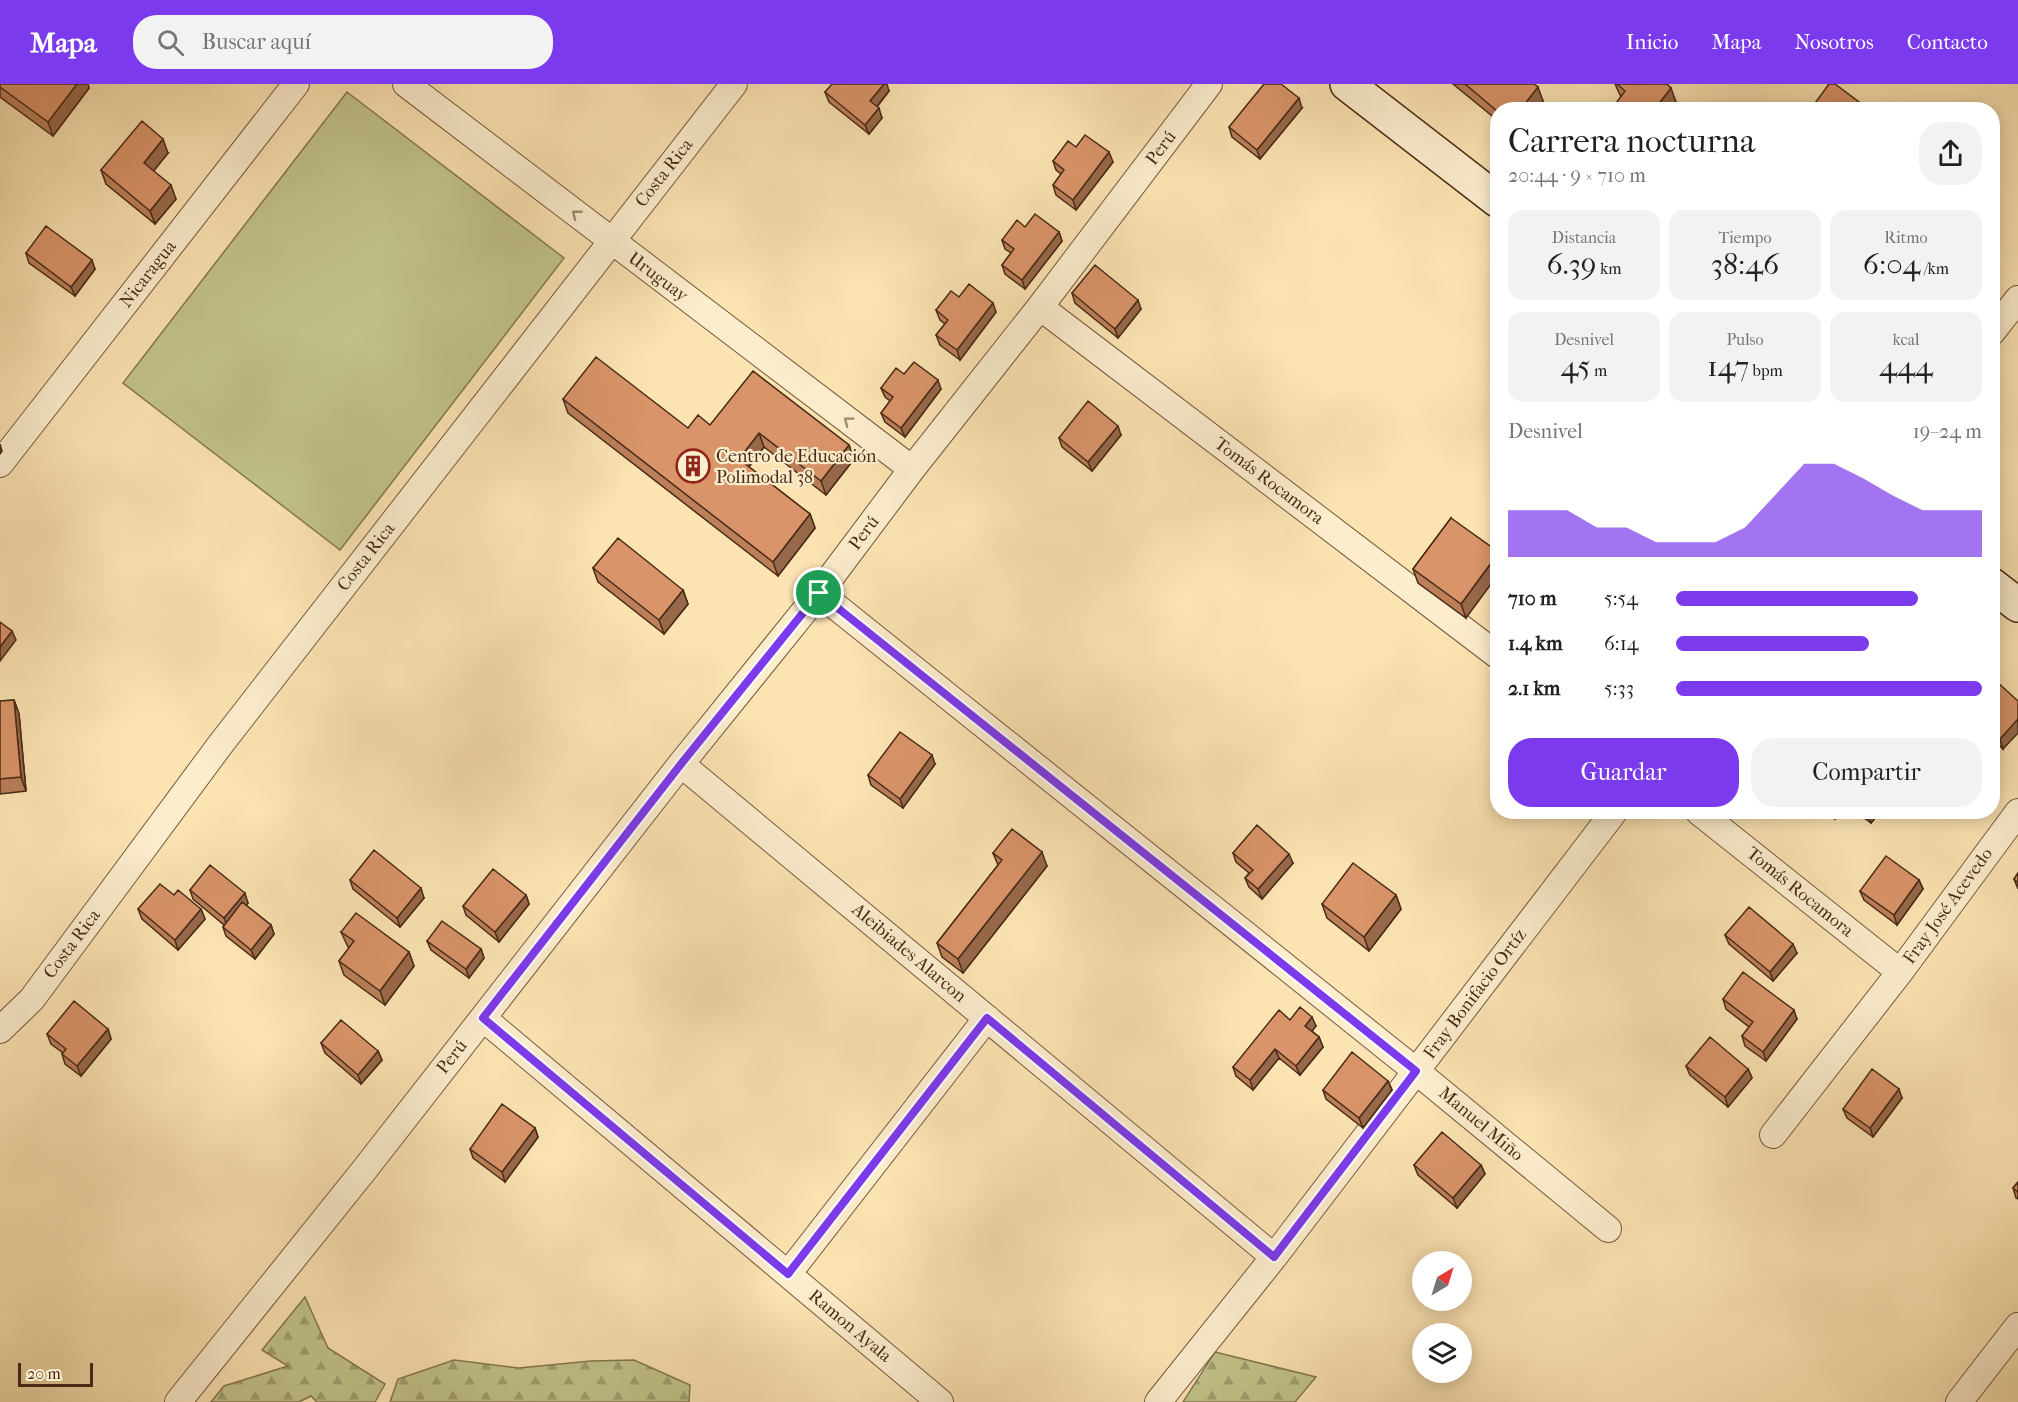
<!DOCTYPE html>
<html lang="es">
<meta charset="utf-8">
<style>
body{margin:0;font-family:"IM FELL French Canon",serif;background:#f2f2f2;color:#202124;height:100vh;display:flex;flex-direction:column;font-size:22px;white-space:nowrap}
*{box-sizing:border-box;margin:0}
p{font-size:20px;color:#757577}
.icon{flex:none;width:33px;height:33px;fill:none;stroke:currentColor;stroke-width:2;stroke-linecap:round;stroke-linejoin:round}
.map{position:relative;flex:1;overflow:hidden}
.details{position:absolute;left:1490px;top:18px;width:510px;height:717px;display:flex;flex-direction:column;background:#fff;border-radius:24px;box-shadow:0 3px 15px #0003}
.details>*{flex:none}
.needle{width:39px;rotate:38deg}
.buttons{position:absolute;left:1412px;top:1167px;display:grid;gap:12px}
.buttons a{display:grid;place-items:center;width:60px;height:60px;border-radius:50%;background:#fff;box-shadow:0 3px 15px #0003;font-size:30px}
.scale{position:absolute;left:18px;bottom:15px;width:75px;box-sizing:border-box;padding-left:6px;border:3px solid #492a16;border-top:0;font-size:16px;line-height:21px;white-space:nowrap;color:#492a16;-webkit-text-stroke:4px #fcedcd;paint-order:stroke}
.pin{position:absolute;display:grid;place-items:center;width:51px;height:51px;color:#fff;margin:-26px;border:3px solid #fff;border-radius:50%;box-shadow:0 2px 6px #0007}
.round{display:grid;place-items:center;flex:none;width:63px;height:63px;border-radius:24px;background:#f2f2f2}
.head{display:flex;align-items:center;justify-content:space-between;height:102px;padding:0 18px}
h1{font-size:33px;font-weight:600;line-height:45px}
.figures{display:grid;grid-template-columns:repeat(3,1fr);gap:9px;height:102px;padding:6px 18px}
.figures div{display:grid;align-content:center;border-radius:15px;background:#f2f2f2;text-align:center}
.figures b{font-size:30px;font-weight:600}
.figures small{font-size:16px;font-weight:400}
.figures p{font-size:16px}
.chart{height:168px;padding:12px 18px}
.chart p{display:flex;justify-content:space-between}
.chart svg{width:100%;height:108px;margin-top:6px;fill:#7c3aed;opacity:.7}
.action{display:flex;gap:12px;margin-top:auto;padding:12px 18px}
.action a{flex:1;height:69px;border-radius:24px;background:#7c3aed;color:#fff;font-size:24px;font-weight:600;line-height:69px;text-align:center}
.action a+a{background:#f2f2f2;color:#202124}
ul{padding:0 18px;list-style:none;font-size:20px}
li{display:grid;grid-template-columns:96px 72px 1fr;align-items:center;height:45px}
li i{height:15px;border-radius:8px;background:#7c3aed}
header{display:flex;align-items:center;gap:36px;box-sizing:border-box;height:84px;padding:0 30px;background:#7c3aed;color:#fff}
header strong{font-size:28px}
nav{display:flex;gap:33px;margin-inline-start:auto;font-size:21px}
.search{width:420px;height:54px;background:#f2f2f2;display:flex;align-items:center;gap:15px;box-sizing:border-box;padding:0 21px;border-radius:24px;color:#757577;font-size:22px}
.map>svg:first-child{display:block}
.forest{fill:url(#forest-firs);stroke:#857650;stroke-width:1.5}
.park{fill:#c1c38a;stroke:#857650;stroke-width:1.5}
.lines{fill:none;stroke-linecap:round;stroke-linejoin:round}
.street-casing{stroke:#76583d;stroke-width:28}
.secondary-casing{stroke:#492a16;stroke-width:36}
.street{stroke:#fcedcd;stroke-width:26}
.secondary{stroke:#fcedcd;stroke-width:33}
.wall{fill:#bb7f5a;stroke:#492a16;stroke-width:1.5}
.shaded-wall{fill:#98684a;stroke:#492a16;stroke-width:1.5}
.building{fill:#d99469;stroke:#492a16;stroke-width:1.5}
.oneway{stroke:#a28c72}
.route-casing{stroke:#fff;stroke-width:12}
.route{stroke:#7c3aed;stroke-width:8}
.labels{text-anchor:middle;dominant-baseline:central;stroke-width:4.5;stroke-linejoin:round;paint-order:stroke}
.street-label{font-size:18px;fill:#492a16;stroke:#fcedcd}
.poi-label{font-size:18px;fill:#492a16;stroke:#fcedcd;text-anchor:start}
</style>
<header>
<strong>Mapa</strong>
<div class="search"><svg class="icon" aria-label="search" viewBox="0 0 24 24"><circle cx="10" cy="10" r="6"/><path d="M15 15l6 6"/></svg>Buscar aquí</div>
<nav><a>Inicio</a><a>Mapa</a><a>Nosotros</a><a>Contacto</a></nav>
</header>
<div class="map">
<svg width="2018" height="1318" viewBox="0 0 2018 1318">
<defs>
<pattern id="forest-firs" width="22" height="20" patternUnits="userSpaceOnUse" patternTransform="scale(1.5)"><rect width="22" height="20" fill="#c1c38a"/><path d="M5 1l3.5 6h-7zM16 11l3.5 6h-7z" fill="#9f9f70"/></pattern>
</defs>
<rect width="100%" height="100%" fill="#fbe3b2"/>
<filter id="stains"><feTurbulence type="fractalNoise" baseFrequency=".00333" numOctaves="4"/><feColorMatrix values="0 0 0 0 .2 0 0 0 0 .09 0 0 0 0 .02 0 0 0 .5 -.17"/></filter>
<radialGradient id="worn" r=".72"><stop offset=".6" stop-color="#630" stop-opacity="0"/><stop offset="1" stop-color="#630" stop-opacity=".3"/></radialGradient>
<path class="forest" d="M305 1213 328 1264 385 1300 375 1318H317L311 1312 299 1318H211L224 1302 288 1282 262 1266Z
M1215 1268 1316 1293 1295 1318H1183Z
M454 1276 519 1284 591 1277 634 1276 690 1301 689 1318H390L398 1295Z"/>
<path class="park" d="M347 8 564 174 340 466 123 299Z"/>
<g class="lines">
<g class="street-casing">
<path id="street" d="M406 0 912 385
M1040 223 1497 571
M1992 248 2018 215
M0 380 296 0
M819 509 1416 987 1608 1145
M681 680 1274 1173
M1699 728 1900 888
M483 934 940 1318
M0 946 32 915 220 661 734 0
M1773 1051 1900 888 2018 728
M788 1190 987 934
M178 1318 365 1085 681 680 819 509 912 385 1040 223 1209 0
M1158 1318 1274 1173 1614 728
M1959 1318 2018 1242"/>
</g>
<g class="secondary-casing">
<path id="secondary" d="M1347 0 1497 116
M1992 501 2018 521"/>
</g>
<use href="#street" class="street"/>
<use href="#secondary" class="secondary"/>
</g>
<path class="wall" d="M0 0H88L89 4 53 52 0 13Z
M1453 0H1534L1543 17 1536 26H1497V36Z
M1615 0H1667L1676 18 1621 13Z
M889 7 877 23 882 34 869 50 829 18 825 8Z
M1302 24 1260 75 1232 53 1229 43Z
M1076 63 1113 78 1076 126 1056 111 1053 101 1061 90 1056 86 1053 77Z
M168 69 153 87 176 115 155 140 106 100 101 86Z
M1025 143 1059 148 1062 157 1025 205 1005 190 1002 181 1011 169 1005 165 1002 156Z
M26 169 95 185 75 212 29 179Z
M1072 209 1141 225 1118 254 1075 219Z
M959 213 996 228 960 276 940 261 936 251 945 240 940 236 936 226Z
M904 290 941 305 905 353 885 338 881 329 890 317 885 313 881 304Z
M563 315 688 344 710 341 849 361 854 375 826 411 764 363 749 383 810 430 815 444 778 492 568 329Z
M1121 351 1092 387 1062 363 1059 354Z
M1451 434 1466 534 1418 499 1413 485Z
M593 484 683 506 688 520 664 550 598 498Z
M1992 601 2003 665 1992 654Z
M14 616 19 630 26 707 0 710V617Z
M935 680 903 724 871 701 868 691Z
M1827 728H1841L1835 735Z
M1856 728H1880L1871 739Z
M993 769 1047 782 963 889 942 873 937 859 998 781Z
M1233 769 1293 779 1262 815 1249 803 1245 794 1249 789 1236 778Z
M2018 789V805L2014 795Z
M350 796 424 814 400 843 353 805Z
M1919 796 1923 805 1897 841 1864 816 1860 807Z
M190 806 248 819 246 821 271 841 274 850 255 875 226 852 223 843 224 841 193 815Z
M174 811 201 825 205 835 178 866 142 835 138 825Z
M526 811 529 820 499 858 466 831 463 822Z
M1396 811 1401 825 1369 867 1327 834 1322 820Z
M341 848 409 868 414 882 385 921 344 891 339 877 349 864 347 861Z
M1725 851 1797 869 1773 897 1729 860Z
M427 857 481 865 484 874 469 894 431 866Z
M1723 915 1797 935 1766 977 1745 962 1742 952 1749 943 1726 925Z
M1290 936 1316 942 1312 947 1319 953 1323 963 1300 991 1279 974 1253 1006 1236 992 1233 983Z
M108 945 111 955 81 992 65 980 62 970 63 969 51 960 47 950Z
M321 959 378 967 382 976 361 1000 325 969Z
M1686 982 1748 985 1752 994 1728 1023 1690 991Z
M1388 997 1392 1006 1363 1044 1326 1015 1323 1006Z
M1902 1014 1873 1053 1847 1034 1843 1025Z
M535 1044 538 1053 505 1098 473 1074 470 1065Z
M1414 1081H1481L1485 1090 1457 1124 1418 1091Z
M2018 1098V1115L2016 1114 2013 1104Z"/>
<path class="shaded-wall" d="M77 0H88L89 4 53 52 48 38Z
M884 0H887L889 7 873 27 870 17Z
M1538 3 1543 17 1536 26H1520Z
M1671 4 1676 18 1670 26H1654Z
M1299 14 1302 24 1260 75 1257 66Z
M879 24 882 34 869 50 865 41Z
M163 55 168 69 149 93 144 79Z
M1109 68 1113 78 1076 126 1073 116Z
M171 101 176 115 155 140 150 127Z
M1059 148 1062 157 1025 205 1022 196Z
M92 176 95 185 75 212 71 203Z
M1138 216 1141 225 1118 254 1115 245Z
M993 219 996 228 960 276 957 266Z
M938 296 941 305 905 353 901 344Z
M1118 342 1121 351 1092 387 1088 378Z
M759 349 764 363 744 389 739 375Z
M0 360 2 367 0 370Z
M849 361 854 375 826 411 821 397Z
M810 430 815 444 778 492 773 478Z
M1497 471V492L1466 534 1461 520Z
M683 506 688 520 664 550 659 536Z
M12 547 16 556 0 577V563Z
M14 616 19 630 26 707 21 693Z
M2018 635V649L2003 665 2000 655Z
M932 671 935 680 903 724 900 715Z
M1833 728H1841L1835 735Z
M1869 728H1880L1871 739 1867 730Z
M1042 768 1047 782 963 889 958 875Z
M1289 770 1293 779 1262 815 1258 805Z
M1919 796 1923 805 1897 841 1894 831Z
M421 804 424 814 400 843 397 834Z
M245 809 248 819 228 844 224 834Z
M526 811 529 820 499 858 495 848Z
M1396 811 1401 825 1369 867 1364 853Z
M201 825 205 835 178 866 175 856Z
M271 841 274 850 255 875 251 866Z
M1793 860 1797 869 1773 897 1770 888Z
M481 865 484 874 469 894 466 885Z
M409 868 414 882 385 921 380 907Z
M1794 926 1797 935 1766 977 1763 968Z
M1312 933 1316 942 1309 951 1305 942Z
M108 945 111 955 81 992 77 982Z
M1319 953 1323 963 1300 991 1296 982Z
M1275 965 1279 974 1253 1006 1250 996Z
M378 967 382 976 361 1000 358 991Z
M1748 985 1752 994 1728 1023 1725 1013Z
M1388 997 1392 1006 1363 1044 1359 1034Z
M1899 1005 1902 1014 1873 1053 1870 1044Z
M535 1044 538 1053 505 1098 502 1088Z
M1481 1081 1485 1090 1457 1124 1453 1114Z"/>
<path class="building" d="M0 0H77L48 38 0 3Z
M832 0H884L870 17 879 24 865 41 825 8Z
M1264 0H1281L1299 14 1257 66 1229 43Z
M1465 0H1534L1538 3 1520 26H1497V27Z
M1617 0H1667L1671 4 1654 26H1611L1625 7Z
M1829 0H1835L1863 21 1860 26H1810Z
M142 37 163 55 144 79 171 101 150 127 101 86Z
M1085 51 1109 68 1073 116 1053 101 1064 86 1053 77 1068 57 1076 63Z
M1035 130 1059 148 1022 196 1002 181 1014 165 1002 156 1017 136 1025 143Z
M46 142 92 176 71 203 26 169Z
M1095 181 1138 216 1115 245 1072 209Z
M969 200 993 219 957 266 936 251 948 236 936 226 951 207 959 213Z
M596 273 688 344 698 331 710 341 753 287 849 361 821 397 759 349 739 375 810 430 773 478 563 315Z
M914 278 938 296 901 344 881 329 893 313 881 304 896 284 904 290Z
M1088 317 1118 342 1088 378 1059 354Z
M1451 434 1497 467V471L1461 520 1413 485Z
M618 454 683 506 659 536 593 484Z
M0 538 12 547 0 563Z
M1996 597 2018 617V635L2000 655 1992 648V601Z
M14 616 21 693 0 695V617Z
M900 648 932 671 900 715 868 691Z
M1257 741 1289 770 1258 805 1245 794 1253 786 1233 769Z
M1012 745 1042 768 958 875 937 859 1002 776 993 769Z
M374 766 421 804 397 834 350 796Z
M1886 772 1919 796 1894 831 1860 807Z
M1353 779 1396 811 1364 853 1322 820Z
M210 781 245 809 224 834 190 806Z
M493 785 526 811 495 848 463 822Z
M2018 789V799L2014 795Z
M160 800 174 811 178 806 201 825 175 856 138 825Z
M242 818 271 841 251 866 223 843Z
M1749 823 1793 860 1770 888 1725 851Z
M356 829 409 868 380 907 339 877 354 857 341 848Z
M442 837 481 865 466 885 427 857Z
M1743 888 1794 926 1763 968 1742 952 1753 938 1723 915Z
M74 917 108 945 77 982 62 970 66 965 47 950Z
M1300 923 1312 933 1305 942 1319 953 1296 982 1275 965 1250 996 1233 983 1279 926 1290 936Z
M341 936 378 967 358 991 321 959Z
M1710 953 1748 985 1725 1013 1686 982Z
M1352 968 1388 997 1359 1034 1323 1006Z
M1872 985 1899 1005 1870 1044 1843 1025Z
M502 1020 535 1044 502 1088 470 1065Z
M1442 1048 1481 1081 1453 1114 1414 1081Z
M2018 1098V1108L2013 1104Z"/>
<defs><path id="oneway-chevron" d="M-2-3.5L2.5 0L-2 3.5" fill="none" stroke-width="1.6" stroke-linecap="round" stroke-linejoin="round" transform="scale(1.5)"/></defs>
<g class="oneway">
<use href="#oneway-chevron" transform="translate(576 130) rotate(-142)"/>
<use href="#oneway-chevron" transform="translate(848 337) rotate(-143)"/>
</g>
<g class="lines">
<g class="route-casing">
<path id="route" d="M819 509 1416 987 1274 1173 987 934 788 1190 483 934 681 680Z"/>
</g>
<use href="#route" class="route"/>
</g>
<defs>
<g id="building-ring" transform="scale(1.725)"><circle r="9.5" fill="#fcedcd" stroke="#8f2418" stroke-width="1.5"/><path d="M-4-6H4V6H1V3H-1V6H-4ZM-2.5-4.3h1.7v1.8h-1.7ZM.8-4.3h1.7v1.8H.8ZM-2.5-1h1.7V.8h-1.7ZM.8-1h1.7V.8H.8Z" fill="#8f2418"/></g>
</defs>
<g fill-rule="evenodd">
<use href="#building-ring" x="693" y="382"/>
</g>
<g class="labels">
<g class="street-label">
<text transform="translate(1161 64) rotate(-53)">Perú</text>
<text transform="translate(664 89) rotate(-52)">Costa Rica</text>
<text transform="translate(148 190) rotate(-52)">Nicaragua</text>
<text transform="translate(658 193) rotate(37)">Uruguay</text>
<text transform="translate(1269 397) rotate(37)">Tomás Rocamora</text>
<text transform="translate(864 449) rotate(-53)">Perú</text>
<text transform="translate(366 473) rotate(-52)">Costa Rica</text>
<text transform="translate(1800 808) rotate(39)">Tomás Rocamora</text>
<text transform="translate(1948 822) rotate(-54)">Fray José Acevedo</text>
<text transform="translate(72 860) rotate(-53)">Costa Rica</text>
<text transform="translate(909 869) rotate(40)">Aleibiades Alarcon</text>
<text transform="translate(1475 910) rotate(-53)">Fray Bonifacio Ortíz</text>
<text transform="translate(452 973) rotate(-52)">Perú</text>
<text transform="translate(1481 1040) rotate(40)">Manuel Miño</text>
<text transform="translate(850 1242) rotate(40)">Ramon Ayala</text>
</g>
<g class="poi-label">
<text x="716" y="372">Centro de Educación<tspan x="716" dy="21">Polimodal 38</tspan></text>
</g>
</g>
<rect width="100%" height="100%" filter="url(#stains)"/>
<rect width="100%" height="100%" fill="url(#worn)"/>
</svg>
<div class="buttons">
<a><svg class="needle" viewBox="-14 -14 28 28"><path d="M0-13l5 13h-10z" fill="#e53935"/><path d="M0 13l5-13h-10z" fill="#757577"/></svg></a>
<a><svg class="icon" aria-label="layers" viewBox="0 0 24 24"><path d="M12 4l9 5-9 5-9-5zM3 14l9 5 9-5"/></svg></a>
</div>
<div class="scale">20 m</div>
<div class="pin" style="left:819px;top:509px;background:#1e9e55"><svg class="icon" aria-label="arrive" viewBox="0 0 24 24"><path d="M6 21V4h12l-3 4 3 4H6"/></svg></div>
<section class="details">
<div class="head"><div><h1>Carrera nocturna</h1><p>20:44 · 9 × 710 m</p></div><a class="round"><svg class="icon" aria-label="share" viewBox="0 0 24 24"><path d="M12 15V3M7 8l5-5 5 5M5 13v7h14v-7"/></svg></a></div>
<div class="figures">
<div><p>Distancia</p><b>6.39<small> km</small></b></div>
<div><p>Tiempo</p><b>38:46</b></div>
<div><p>Ritmo</p><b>6:04<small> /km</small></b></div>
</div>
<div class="figures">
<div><p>Desnivel</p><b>45<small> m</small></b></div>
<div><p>Pulso</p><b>147<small> bpm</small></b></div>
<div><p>kcal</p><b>444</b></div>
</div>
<div class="chart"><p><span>Desnivel</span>19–24 m</p>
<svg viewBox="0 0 160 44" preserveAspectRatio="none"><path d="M0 44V25L10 25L20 25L30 32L40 32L50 38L60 38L70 38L80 32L90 19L100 6L110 6L120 12L130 19L140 25L150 25L160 25V44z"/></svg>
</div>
<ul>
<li><b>710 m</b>5:54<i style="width:79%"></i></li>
<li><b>1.4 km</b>6:14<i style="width:63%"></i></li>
<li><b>2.1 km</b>5:33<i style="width:100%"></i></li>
</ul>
<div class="action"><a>Guardar</a><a>Compartir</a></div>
</section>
</div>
